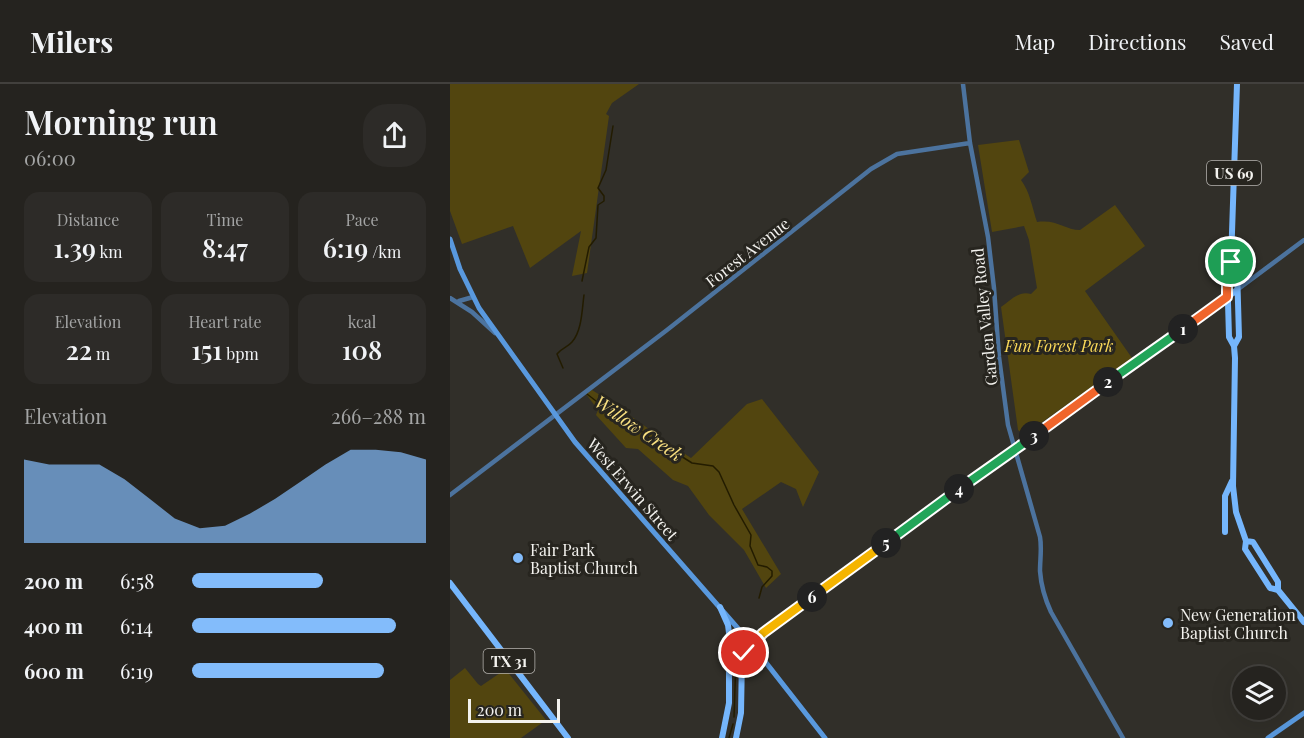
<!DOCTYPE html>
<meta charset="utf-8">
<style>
body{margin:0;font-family:"Playfair Display",serif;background:#2d2b28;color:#f1f3f6;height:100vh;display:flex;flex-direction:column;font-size:22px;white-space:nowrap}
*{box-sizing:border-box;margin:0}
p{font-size:20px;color:#a3a4a4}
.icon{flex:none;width:33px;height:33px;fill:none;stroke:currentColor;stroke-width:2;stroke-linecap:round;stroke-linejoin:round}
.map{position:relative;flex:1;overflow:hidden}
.side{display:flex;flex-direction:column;background:#25231f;width:450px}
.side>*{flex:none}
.buttons{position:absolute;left:782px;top:582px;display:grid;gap:12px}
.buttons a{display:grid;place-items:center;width:54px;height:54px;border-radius:50%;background:#25231f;box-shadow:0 6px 24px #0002,0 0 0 2px #42403d;font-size:30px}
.scale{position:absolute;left:18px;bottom:15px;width:92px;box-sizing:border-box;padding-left:6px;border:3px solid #f3f2ee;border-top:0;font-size:16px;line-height:21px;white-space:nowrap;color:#f3f2ee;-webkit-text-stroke:4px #27251f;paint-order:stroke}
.pin{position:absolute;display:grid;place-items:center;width:51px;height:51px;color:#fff;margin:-26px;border:3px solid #fff;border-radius:50%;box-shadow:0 2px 6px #0007}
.km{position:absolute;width:30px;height:30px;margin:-15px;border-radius:50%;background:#222;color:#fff;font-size:16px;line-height:30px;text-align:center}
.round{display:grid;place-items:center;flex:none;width:63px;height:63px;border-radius:24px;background:#2d2b28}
.summary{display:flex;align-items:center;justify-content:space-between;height:102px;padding:0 24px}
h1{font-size:33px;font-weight:600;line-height:45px}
.figures{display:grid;grid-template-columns:repeat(3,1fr);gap:9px;height:102px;padding:6px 24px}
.figures div{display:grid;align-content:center;border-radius:15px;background:#2d2b28;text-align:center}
.figures b{font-size:26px;font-weight:600}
.figures small{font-size:16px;font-weight:400}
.figures p{font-size:16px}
.chart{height:168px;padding:12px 24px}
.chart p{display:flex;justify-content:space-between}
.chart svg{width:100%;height:108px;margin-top:6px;fill:#83bcfb;opacity:.7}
ul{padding:0 24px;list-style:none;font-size:20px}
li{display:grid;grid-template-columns:96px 72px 1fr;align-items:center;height:45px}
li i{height:15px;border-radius:8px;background:#83bcfb}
header{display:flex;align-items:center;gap:36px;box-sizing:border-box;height:84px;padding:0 30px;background:#25231f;border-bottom:2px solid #42403d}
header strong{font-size:28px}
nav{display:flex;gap:33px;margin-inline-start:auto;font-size:21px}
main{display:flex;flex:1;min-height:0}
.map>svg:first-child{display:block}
.green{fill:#52450f}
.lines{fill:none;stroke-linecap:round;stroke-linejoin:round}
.stream{stroke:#231c00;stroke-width:1.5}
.tertiary{stroke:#4c739e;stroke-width:4.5}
.secondary{stroke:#5999de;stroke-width:5}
.primary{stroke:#75b6fc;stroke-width:6}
.split-1-casing{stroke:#fff;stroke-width:12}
.split-2-casing{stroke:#fff;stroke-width:12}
.split-3-casing{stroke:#fff;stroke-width:12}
.split-4-casing{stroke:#fff;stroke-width:12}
.split-5-casing{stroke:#fff;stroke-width:12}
.split-6-casing{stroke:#fff;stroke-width:12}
.split-7-casing{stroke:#fff;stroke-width:12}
.split-1{stroke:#f0652b;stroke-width:8}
.split-2{stroke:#22a559;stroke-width:8}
.split-3{stroke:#f0652b;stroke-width:8}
.split-4{stroke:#22a559;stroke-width:8}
.split-5{stroke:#22a559;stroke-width:8}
.split-6{stroke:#f5b400;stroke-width:8}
.split-7{stroke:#f5b400;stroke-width:8}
.poi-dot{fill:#83bcfb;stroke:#27251f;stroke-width:2}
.labels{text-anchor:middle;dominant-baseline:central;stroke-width:6;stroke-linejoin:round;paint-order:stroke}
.shield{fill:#27251f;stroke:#b6b4b0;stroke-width:1.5}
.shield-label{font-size:15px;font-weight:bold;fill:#f3f2ee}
.street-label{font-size:16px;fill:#f3f2ee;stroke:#27251f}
.park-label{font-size:16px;font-style:italic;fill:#fbda59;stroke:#27251f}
.poi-label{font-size:16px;fill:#f3f2ee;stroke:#27251f;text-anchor:start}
.water-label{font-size:18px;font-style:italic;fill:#f9e080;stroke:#27251f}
</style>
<header>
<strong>Milers</strong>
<nav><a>Map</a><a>Directions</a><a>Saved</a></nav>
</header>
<main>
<section class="side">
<div class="summary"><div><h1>Morning run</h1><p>06:00</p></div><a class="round"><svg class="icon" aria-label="share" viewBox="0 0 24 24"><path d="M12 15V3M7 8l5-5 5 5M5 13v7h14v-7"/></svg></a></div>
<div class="figures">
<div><p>Distance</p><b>1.39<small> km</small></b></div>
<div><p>Time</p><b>8:47</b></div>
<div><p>Pace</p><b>6:19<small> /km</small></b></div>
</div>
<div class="figures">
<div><p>Elevation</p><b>22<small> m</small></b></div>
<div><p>Heart rate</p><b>151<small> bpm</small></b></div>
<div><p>kcal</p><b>108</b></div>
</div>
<div class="chart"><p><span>Elevation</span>266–288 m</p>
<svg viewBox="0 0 160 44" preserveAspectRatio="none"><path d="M0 44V10L10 12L20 12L30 12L40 18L50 26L60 34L70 38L80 37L90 32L100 26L110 19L120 12L130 6L140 6L150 7L160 10V44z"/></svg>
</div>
<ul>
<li><b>200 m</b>6:58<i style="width:56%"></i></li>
<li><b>400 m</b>6:14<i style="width:87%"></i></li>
<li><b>600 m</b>6:19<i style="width:82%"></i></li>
</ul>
</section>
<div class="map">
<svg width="854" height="654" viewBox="0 0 854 654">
<rect width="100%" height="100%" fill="#312f29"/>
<path class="green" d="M0 0H189L162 19 156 30 159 32 137 189 122 192 131 147 80 184 63 142 12 160 0 127Z
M569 56 579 88 571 96C580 108 582 123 587 138 607 135 615 146 630 146L665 121 695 162 635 207 682 274 574 351 568 346 551 223C560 217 569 206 581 210L587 204 579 156 574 142 542 148 528 61Z
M142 306C176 327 207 352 241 374L297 320 312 315 369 388 353 423 346 405 331 398 292 425 331 490 316 504 294 466 259 431 238 402 223 396 188 365 176 364 146 331 148 326 136 310Z
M40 566 96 636 71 654H0V596L15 584 28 600 31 602 50 589 42 578 44 576 38 567Z"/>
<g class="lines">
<path class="stream" d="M132 197 139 163 146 154 148 121 154 117V112L148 104 156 86 163 42
M113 284 107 270C111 264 117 264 122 258 132 247 132 225 134 211
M137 310 164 331 174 333 203 357 215 362 242 379 263 382 269 388 284 421 301 451 300 462 308 481 317 483 322 487V492L312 503 309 514
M286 565V550
M284 633 286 574
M279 654 283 640"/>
<path class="tertiary" d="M513 0 520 59 538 153 544 204 549 273 558 341 590 453C592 464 590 475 590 487 591 501 595 515 601 528L673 654
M787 206 854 156
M0 214 22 228 45 249
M9 217 23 213
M0 411 217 246 421 85 447 70 520 59"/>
<path class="secondary" d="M0 155 10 185 29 224 125 358 299 557 375 654
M818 654 854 629"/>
<path class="primary" d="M787 0 781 178 777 184 779 253 784 262 785 274 783 402 786 428 796 457 795 465 820 504 828 506 854 538
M781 178 787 184 789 253 784 262
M775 448V412L782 397
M796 457 803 458 828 498V506
M0 499 118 654
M270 523 278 541 279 549V619L272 654
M294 569 302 567 311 572
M279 579C283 565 302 554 314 548L787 206
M286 654 291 629 292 573 312 549"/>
</g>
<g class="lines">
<g class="split-1-casing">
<path id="split-1" d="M733 245 777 213V184L781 178"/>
</g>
<g class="split-2-casing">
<path id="split-2" d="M658 298 733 245"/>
</g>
<g class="split-3-casing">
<path id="split-3" d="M584 352 658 298"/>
</g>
<g class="split-4-casing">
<path id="split-4" d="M509 405 584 352"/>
</g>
<g class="split-5-casing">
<path id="split-5" d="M436 459 509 405"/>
</g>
<g class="split-6-casing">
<path id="split-6" d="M362 513 436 459"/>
</g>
<g class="split-7-casing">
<path id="split-7" d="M294 569 313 549 362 513"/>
</g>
<use href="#split-1" class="split-1"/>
<use href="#split-2" class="split-2"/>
<use href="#split-3" class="split-3"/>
<use href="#split-4" class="split-4"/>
<use href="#split-5" class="split-5"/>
<use href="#split-6" class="split-6"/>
<use href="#split-7" class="split-7"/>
</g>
<g class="poi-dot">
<circle cx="68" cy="474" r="6"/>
<circle cx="718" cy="539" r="6"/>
</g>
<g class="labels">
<g class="shield">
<rect x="757" y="77" width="54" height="24" rx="4.5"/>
<rect x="33.5" y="565" width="51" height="24" rx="4.5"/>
</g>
<g class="shield-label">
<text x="784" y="89">US 69</text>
<text x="59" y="577">TX 31</text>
</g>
<g class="street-label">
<text transform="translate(297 168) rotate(-38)">Forest Avenue</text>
<text transform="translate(534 233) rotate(-96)">Garden Valley Road</text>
<text transform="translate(183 405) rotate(49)">West Erwin Street</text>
</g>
<g class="park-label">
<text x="609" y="261">Fun Forest Park</text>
</g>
<g class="poi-label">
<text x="80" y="465">Fair Park<tspan x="80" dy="18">Baptist Church</tspan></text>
<text x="730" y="530">New Generation<tspan x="730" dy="18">Baptist Church</tspan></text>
</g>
<g class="water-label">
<text transform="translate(189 344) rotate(34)">Willow Creek</text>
</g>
</g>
</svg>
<div class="buttons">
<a><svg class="icon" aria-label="layers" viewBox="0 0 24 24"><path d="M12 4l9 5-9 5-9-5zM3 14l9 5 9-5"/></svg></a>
</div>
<div class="scale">200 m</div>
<div class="pin" style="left:781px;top:178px;background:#1e9e55"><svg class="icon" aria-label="arrive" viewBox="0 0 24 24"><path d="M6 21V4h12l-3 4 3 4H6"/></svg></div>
<div class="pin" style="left:294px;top:569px;background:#d93025"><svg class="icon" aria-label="check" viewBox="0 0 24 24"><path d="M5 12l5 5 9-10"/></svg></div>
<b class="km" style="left:733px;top:245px">1</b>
<b class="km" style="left:658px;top:298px">2</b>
<b class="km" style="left:584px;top:352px">3</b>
<b class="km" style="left:509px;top:405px">4</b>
<b class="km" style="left:436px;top:459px">5</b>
<b class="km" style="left:362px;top:513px">6</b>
</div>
</main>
